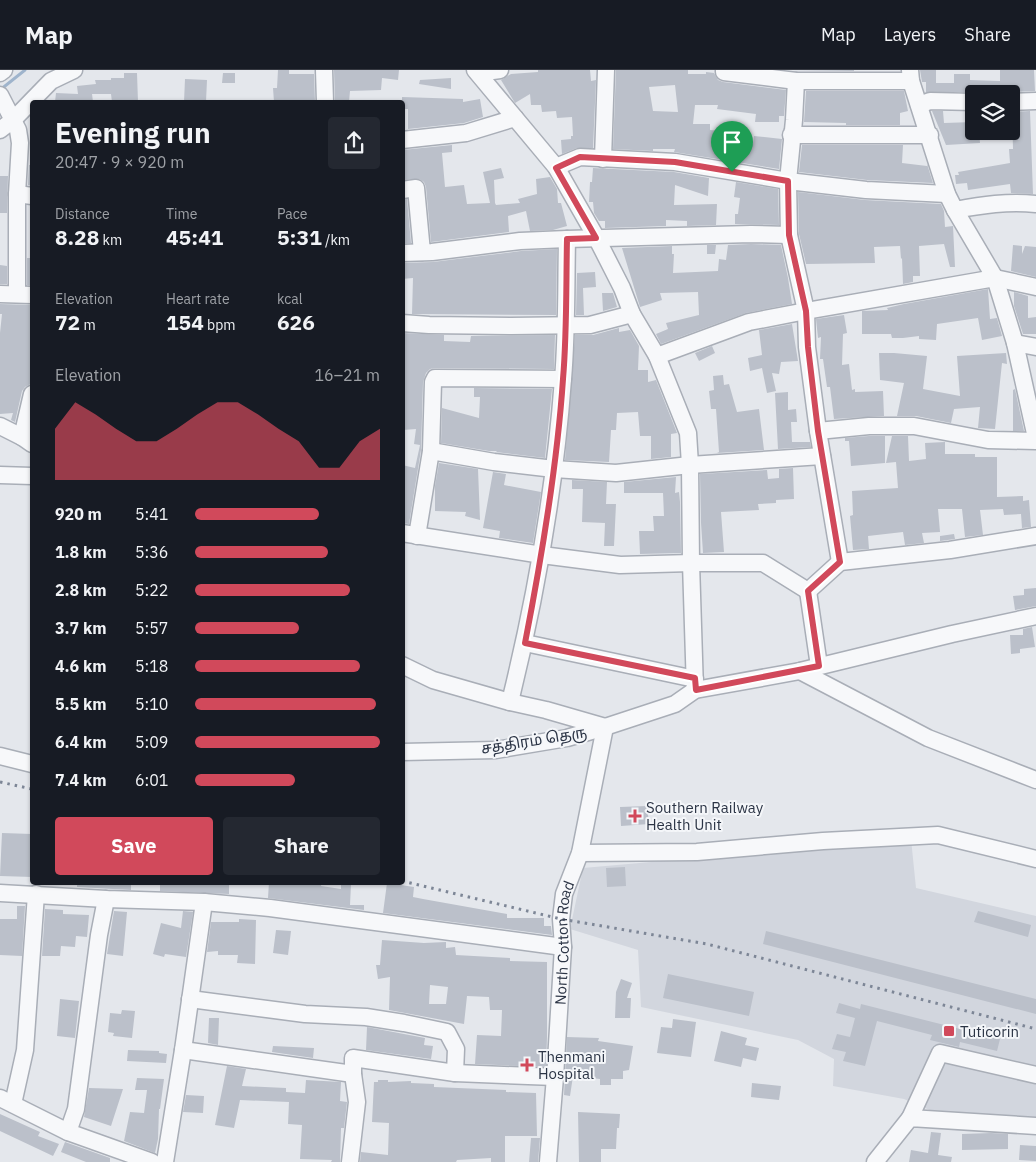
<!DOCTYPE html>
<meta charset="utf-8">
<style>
body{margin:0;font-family:"IBM Plex Sans","Noto Sans Tamil",sans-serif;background:#242831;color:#f1f3f6;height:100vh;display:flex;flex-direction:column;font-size:19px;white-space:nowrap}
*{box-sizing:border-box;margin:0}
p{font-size:16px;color:#9ea1a6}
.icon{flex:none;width:28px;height:28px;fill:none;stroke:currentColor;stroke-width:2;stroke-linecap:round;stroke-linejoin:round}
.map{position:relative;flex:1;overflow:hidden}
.details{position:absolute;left:30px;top:30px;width:375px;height:785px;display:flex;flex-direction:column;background:#171b24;border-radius:5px;box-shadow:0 1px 4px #0004}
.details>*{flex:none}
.buttons{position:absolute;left:965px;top:15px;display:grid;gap:10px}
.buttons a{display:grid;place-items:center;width:55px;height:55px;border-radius:5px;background:#171b24;box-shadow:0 1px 4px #0004;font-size:25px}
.pin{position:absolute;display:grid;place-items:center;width:42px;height:42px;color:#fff;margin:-51px -21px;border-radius:50% 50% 50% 0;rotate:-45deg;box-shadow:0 0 5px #0007}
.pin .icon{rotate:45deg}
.round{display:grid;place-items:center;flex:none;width:52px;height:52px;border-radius:5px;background:#242831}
.head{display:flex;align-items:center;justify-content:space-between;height:85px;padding:0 25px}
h1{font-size:28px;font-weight:700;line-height:38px}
.stats{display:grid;grid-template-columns:repeat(3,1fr);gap:8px;height:85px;padding:5px 25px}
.stats div{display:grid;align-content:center}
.stats b{font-size:21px;font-weight:700}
.stats small{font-size:14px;font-weight:400}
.stats p{font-size:14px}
.chart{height:140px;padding:10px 25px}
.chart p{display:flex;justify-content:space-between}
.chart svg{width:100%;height:90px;margin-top:5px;fill:#d1495b;opacity:.7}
.cta{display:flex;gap:10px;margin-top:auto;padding:10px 25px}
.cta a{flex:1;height:58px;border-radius:5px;background:#d1495b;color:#fff;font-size:20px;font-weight:700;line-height:58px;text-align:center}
.cta a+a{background:#242831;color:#f1f3f6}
ul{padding:0 25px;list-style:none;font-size:16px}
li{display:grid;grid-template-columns:80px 60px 1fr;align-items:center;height:38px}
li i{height:12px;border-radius:6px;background:#d1495b}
header{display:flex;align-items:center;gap:30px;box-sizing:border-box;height:70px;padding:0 25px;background:#171b24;border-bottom:1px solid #363941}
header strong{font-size:24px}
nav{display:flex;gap:28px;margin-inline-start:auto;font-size:18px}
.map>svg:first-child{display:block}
.built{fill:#d2d6de}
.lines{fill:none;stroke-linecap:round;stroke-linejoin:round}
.stream{stroke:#9fb4cc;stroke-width:3}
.building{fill:#bbc0ca;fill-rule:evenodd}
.minor-casing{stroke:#a9aeb7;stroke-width:19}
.minor{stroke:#f7f8fa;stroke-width:16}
.rail{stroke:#7d8696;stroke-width:3;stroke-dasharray:2.5 5;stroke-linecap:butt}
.route-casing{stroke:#fff;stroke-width:10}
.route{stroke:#d1495b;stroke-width:6}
.poi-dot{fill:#d1495b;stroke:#f4f6f9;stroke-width:2}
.labels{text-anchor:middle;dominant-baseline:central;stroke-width:4;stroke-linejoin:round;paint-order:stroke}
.street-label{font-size:15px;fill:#2b3445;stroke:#f4f6f9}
.poi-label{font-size:15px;fill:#2b3445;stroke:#f4f6f9;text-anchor:start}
</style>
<header>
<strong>Map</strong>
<nav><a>Map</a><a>Layers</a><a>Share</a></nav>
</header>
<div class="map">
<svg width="1036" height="1092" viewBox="0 0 1036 1092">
<rect width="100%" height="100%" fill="#e4e7ec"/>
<path class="built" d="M911 769 916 818 1036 846V1050L939 1044 904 1029 833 1016 834 989 798 970 641 937 638 880 570 859 583 798Z"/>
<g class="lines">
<path class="stream" d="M0 20 25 0"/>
</g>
<path class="building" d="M278 0H289V4H314L315 32H274L273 18H277Z
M334 0H399L398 10 382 8 381 20 350 21 349 32H335Z
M538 0H590L591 11 596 10 593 78H577L562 84 561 70 571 69V66H573L572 47 557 48 556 41 542 42 541 35H531L530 24 515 33 501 10 511 4 538 2Z
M616 0H688V4H706V2L714 3 718 10 723 12 786 20 784 46H779V52H755L756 44 717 39 718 35H695L693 54H710V60L721 61V63L730 64V71L753 74 754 66 782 69 779 99 674 82 675 79H653V81L613 79ZM675 15 678 42 653 41 649 17Z
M789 0H854V1Z
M920 0H936V13H954V4H970V10L1000 11V0H1034L1035 21 1011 22V19L985 20V24L974 22H926V12H922Z
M124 3H137L138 32H112L111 24H92L93 32H55L56 23 78 24 77 16 96 14 95 10H111V8H124Z
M223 3H235V13H222Z
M451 8V19L419 14 420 10Z
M185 9 207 10 206 32H184Z
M806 21H904L908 41 900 43V55H846V53L804 52Z
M402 27 463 29V32L480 29 483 47 464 53 408 59V39H402Z
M932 41H943L944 53 974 52V61H979L980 73 946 75Z
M1030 41 1033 124 1011 123 1010 114 968 120 967 113 956 114 955 105H959L958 102 1010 93 1009 79H1013L1012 42Z
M452 75V82L442 83 445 117 464 115 467 134 490 133 483 102 501 98 504 108 494 110 495 133H494H495L496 135 520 133 518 129 537 124 536 109 550 107 557 119 558 133H561L567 156 553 160 530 161 526 141 508 146 509 162 431 172 426 117 424 112 419 109 402 110V80Z
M802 75H903L902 93 927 96V94L933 113 867 110 799 102Z
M29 95H32V116L28 115Z
M593 98 674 102 709 108 708 126 675 115 674 135 717 134 716 155 687 156V151L666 150V156L605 158V151H599L594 143 593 132H589L590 112H592Z
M0 106H8L7 143H0Z
M736 112 778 119 779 155 735 154V144H738L740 128 734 127Z
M798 122 865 130 941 134 944 141 945 157 953 156 955 197H950L944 174 919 176 920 206H913V212L903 214 902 188 901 189 900 176 874 177 875 193 806 194 799 164Z
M407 129 411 173H402V130Z
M751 174 781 175 788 208 792 234 746 243 661 274 656 264 668 259 666 253 699 245 698 222 660 223 662 230 640 237 622 178 672 176V184H674L673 203 718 201 719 189 726 190 728 175Z
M707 175H716L715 184H707Z
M1013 175 1022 176V184L1025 176 1036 177V207L1011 201Z
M557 179 556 245 412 244 413 208 402 209V193L433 192 521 181Z
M27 188H32V215H27Z
M0 195 7 196V214H0Z
M595 202 596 217 583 218 584 245H576L577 203Z
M988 219 990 249 997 248 1002 266 982 270 978 248 937 254 936 270 919 269V266L903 268H892L891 264H862V241L888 240 887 238 904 234Z
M1014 222 1028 226V248L1036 247V264H1023L1014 236Z
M602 223H613L617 237 603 241Z
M0 234 32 235V313L25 317 22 321 15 352 11 350 13 343 0 344V263L2 244H0Z
M844 245 847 263 843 264 842 295 849 294 852 320 855 319V322L883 321 884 346 834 349 830 317H827L823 289H820L821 267 818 268 816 249Z
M792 254 798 291 781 292 779 304 772 303 776 321 767 323 762 298 750 301 748 288 762 285 759 260Z
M619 258V262L630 260 639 276 638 300H648V312L656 310 677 363 671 364V387L651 389V366H640L638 342 617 343 616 360H611L609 392 565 390 575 265H593Z
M402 263 444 265V271L470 272 471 266 555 265 554 299 435 298 430 299 426 303 423 312 421 380 409 454 402 453V395L415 398 420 375 414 374 416 359 403 360Z
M712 276 715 283 699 291 695 283Z
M879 283H894L927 286 923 319 960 326 957 286 1006 283 1007 294 1002 293 995 359 978 358 980 337 954 339 951 353 916 346H897L904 313 880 310Z
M723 305 724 315 729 314 737 342 759 339 764 380 717 383 719 382 716 339H711L709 321 714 320 713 306Z
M474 318 552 319 545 388 496 382 497 381H489L441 373 442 338 479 348 480 327H474Z
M1015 319 1024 361H1013V320Z
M788 322V340L796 339 797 352H791L792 372H810L811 377 778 379 775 323Z
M869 366H885V393L851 396 849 371H845V368Z
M892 366H908L909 391 926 389 925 373 945 372V384H975V387H997V427L1023 426V431L1029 430 1031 457 1022 458 1021 444 1004 445 1003 439 980 440 983 465 965 467 962 439H938L940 462 922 463 924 473 905 475 903 462 868 466 869 479 853 480 850 446 853 445 852 421 898 418 896 392 886 393Z
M439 393 478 399 480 450 465 446 466 442 435 441V416Z
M793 398 794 429 776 430V433L758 434 759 440 721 442 724 482 703 483 701 453 700 404 767 400 768 409 779 408V399Z
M493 402 506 404 504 415 541 422 533 473 499 468 500 461 483 458Z
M676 407 675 423 679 422 680 432 681 483 640 484 639 461H654L653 446H664L663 423H624V412Z
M572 410 607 412 606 434H616L614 476H604L605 453 582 452 583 419H572Z
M954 464 955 469 940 471V466Z
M1036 518V536L1015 540 1013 526 1024 525V519Z
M1032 557 1035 577 1020 579V583L1011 584 1010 565H1023V559Z
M647 736 649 754 621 756 620 737Z
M2 763 32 764V807L0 806Z
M625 797 626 816 607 817 606 798Z
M77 812H131V820L77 817Z
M160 812H229V824L160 821Z
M269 812H322L321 816 341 819V813L351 814 350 835H364V840L268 828Z
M387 813 414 817 413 827 423 829 507 844V848H544V856H551L552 865 383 843Z
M17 836H25L22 886 0 885V849H17Z
M45 839 63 840V844L89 845 87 867 76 866 75 877 61 876 60 886H42Z
M114 841 127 842 123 886 107 884Z
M183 841 193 842 186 887 165 884 164 887 153 884 161 853 181 858Z
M978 841 1031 855 1028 867 974 852Z
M239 849 256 850 255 894 237 893 238 885H218V881L207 882 211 852H239Z
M276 860 291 861 288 885 273 883Z
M766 861 1036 929V944L763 874Z
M382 870 424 873 446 872V878L455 877 456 885 510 888V891L547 892V967L546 997 475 994 477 965 501 966 502 940H490L489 927 467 926 464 954 389 940 390 907 378 909 376 895H380ZM430 915 448 917 446 934H429Z
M668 904 754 922 749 946 663 928Z
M621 909 632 913 627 928H631L630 948H615L616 922Z
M60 929 79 931 75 968 57 966Z
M839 933 860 939 861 934 1000 969 997 981 960 972 959 977 930 970 932 965 877 951 865 996 843 991 846 982 832 979 837 964 850 967 855 948 836 943Z
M122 940 135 941 132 968 113 966 114 963 108 962 110 943 121 944Z
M209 948H219L218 975 208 973Z
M673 949 696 952 691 987 657 983 661 957 672 958Z
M367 957 425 968 424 975 433 976 431 989 366 980Z
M721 961 747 968 745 975 759 978 756 991 743 988 741 997 714 991Z
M567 967 599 968 598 971 633 976 629 1000 623 1001V1009H611V1015H600V1009L573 1006 570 1026 564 1025Z
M273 976 314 978 313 988 272 982Z
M128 980 159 981V983L167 984 166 993 127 991Z
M227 996 246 999 242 1016 286 1018V1022L305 1023 306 1010 341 1012 340 1031 347 1032 344 1058H341L340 1092H331L332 1090 300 1089 302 1055 288 1054 289 1032 240 1030 234 1058 215 1055Z
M137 1008 164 1009 160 1039H159L158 1069 155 1083 124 1071 130 1042 144 1043 147 1020H135Z
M378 1010H388V1012L411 1011V1013L434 1014V1017L506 1020V1022L536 1023 537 1066H505V1092H491V1088L457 1090 456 1092H360L361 1082 388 1085 389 1053 372 1052 374 1012H378Z
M752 1013 781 1016 779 1030 751 1027Z
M89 1018 123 1019 111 1056 84 1047Z
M186 1025 204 1026 203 1043 183 1042Z
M578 1042 620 1044 619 1058H617L616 1079H601V1092H579Z
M0 1044 40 1062 38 1066 59 1074 53 1086 0 1061Z
M931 1062 941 1063 938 1085 952 1087 951 1092H909L911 1080 928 1083Z
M991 1063 1008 1064V1079L962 1080V1064Z
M531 1068H540L538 1092H529Z
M65 1072 110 1088V1092H86L61 1082Z
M1020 1075 1036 1076V1091L1019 1090Z"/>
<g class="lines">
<g class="minor-casing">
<g id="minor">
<path d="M324 0 325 32"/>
<path d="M475 0 556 97 596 167 622 218 632 244 657 286 688 363 690 395 691 493 695 620"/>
<path d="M724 0V2L796 11H911"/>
<path d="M910 0 911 11 947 124 955 140C982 135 1008 131 1036 134"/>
<path d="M0 3 4 0"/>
<path d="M478 3 500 0"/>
<path d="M796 11 794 50 788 111 789 165 806 241 807 277 818 361 840 492"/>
<path d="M0 25 18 60 20 73 17 124V224"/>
<path d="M1011 32 1036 31"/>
<path d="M919 35 930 31 974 32"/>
<path d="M0 60 13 50 51 11 74 0"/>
<path d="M791 65H930"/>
<path d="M402 70 466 63 515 48"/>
<path d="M603 89 606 0"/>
<path d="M556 97 580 87 675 92 788 111 866 120 947 124"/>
<path d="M402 120 416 118 422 182"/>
<path d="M17 124 32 126"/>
<path d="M955 140 995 208 1015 273 1036 368"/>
<path d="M402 183 432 182 520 171 567 169 751 164 789 165"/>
<path d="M0 224 32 225"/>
<path d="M402 253 429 255 511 256 590 255 632 244"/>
<path d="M1015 273 1036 277"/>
<path d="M657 286 749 252 806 241 995 208 1036 217"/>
<path d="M0 356 22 367 32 374"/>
<path d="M818 361 869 356H914L988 370 1036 371"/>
<path d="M22 367 32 324"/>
<path d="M431 381 494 392 554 399 616 403 690 395 822 386"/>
<path d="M0 405 32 406"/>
<path d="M402 463 542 485 620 495 691 493H763L808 521 840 492 950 480 1036 466"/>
<path d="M417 466 431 381 433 312 435 308 563 309"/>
<path d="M808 521 819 596"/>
<path d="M525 573 695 609"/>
<path d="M402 595 433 610 510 632 546 640 605 657"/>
<path d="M800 601 928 668 1036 710"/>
<path d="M510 632C536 526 555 418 563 309 567 263 566 215 567 169"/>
<path d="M402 682 496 680 567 668 605 657 675 634 695 620 800 601 952 564 1036 546"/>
<path d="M0 686 32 694"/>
<path d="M580 783 697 782 823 771 938 765 1036 789"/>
<path d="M0 823 106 829 204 832 270 838 563 877"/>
<path d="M190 929 305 944 366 947 404 953 447 962 456 979 455 1003"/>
<path d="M183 980 353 1004"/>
<path d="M0 1028 68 1062 152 1092"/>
<path d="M13 1034 25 980 36 824"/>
<path d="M910 1048 940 983 1036 1005"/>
<path d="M68 1062 76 1039 99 865 106 829"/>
<path d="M165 1092 183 980 204 832"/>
<path d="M350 1092 357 1032 353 1004V988L455 1003 555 1007"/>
<path id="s1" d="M548 1092 555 1007 563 877 561 849 564 824 580 783 605 657"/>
<path d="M875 1092 910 1048 1036 1056"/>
</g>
</g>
<use href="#minor" class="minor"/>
<path class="rail" d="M0 712 32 719
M402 811 561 849 707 874 1036 959"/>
</g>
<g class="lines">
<g class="route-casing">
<path id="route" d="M580 87 675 92 788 111 789 165 806 241 808 277 818 361 840 492 808 521 819 596 696 620 695 608 525 573C542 486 557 398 563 309 567 263 566 215 567 169L596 168 556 98Z"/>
</g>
<use href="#route" class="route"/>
</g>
<g class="poi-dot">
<path d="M632.5 738.5h5v5h5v5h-5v5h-5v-5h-5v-5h5z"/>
<rect x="943" y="955" width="12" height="12" rx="2.5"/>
<path d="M524.5 987.5h5v5h5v5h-5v5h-5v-5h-5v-5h5z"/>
</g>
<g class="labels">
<g class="street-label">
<text transform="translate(534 670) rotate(-9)">சத்திரம் தெரு</text>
<text stroke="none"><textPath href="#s1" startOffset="220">North Cotton Road</textPath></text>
</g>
<g class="poi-label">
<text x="646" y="737">Southern Railway<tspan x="646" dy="17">Health Unit</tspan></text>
<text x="960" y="961">Tuticorin</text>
<text x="538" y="986">Thenmani<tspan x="538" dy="17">Hospital</tspan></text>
</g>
</g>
</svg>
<div class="buttons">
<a><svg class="icon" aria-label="layers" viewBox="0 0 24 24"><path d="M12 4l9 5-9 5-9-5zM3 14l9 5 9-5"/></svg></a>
</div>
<div class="pin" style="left:732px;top:102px;background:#1e9e55"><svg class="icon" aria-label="arrive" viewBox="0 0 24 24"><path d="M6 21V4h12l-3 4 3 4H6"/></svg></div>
<section class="details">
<div class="head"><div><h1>Evening run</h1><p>20:47 · 9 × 920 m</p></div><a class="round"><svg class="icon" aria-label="share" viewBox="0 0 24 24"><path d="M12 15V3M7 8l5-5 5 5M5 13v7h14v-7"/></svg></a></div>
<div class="stats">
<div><p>Distance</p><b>8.28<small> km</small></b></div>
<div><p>Time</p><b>45:41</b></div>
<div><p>Pace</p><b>5:31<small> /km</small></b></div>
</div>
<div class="stats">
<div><p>Elevation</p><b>72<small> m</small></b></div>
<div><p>Heart rate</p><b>154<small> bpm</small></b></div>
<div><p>kcal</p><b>626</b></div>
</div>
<div class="chart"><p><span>Elevation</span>16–21 m</p>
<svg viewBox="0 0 160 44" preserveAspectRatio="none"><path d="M0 44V19L10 6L20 12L30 19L40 25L50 25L60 19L70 12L80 6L90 6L100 12L110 19L120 25L130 38L140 38L150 25L160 19V44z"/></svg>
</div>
<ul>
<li><b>920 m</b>5:41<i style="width:67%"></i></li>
<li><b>1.8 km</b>5:36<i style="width:72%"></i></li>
<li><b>2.8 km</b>5:22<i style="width:84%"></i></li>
<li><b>3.7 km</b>5:57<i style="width:56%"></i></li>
<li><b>4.6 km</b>5:18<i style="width:89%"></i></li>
<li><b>5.5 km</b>5:10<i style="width:98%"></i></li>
<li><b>6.4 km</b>5:09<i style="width:100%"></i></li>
<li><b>7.4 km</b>6:01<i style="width:54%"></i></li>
</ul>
<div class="cta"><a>Save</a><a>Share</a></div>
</section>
</div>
